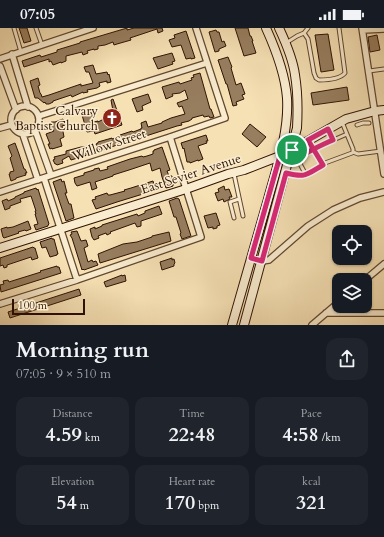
<!DOCTYPE html>
<meta charset="utf-8">
<style>
body{margin:0;font-family:Cardo,serif;background:#20242c;color:#f1f3f6;height:100vh;display:flex;flex-direction:column;font-size:15px;white-space:nowrap}
*{box-sizing:border-box;margin:0}
p{font-size:13px;color:#9ea1a6}
.icon{flex:none;width:22px;height:22px;fill:none;stroke:currentColor;stroke-width:2;stroke-linecap:round;stroke-linejoin:round}
.map{position:relative;height:297px;overflow:hidden}
.drawer{display:flex;flex-direction:column;background:#171b24;flex:1}
.drawer>*{flex:none}
.tools{position:absolute;left:332px;top:197px;display:grid;gap:8px}
.tools a{display:grid;place-items:center;width:40px;height:40px;border-radius:8px;background:#171b24;box-shadow:0 1px 3px #0004;font-size:20px}
.scale{position:absolute;left:12px;bottom:10px;width:73px;box-sizing:border-box;padding-left:4px;border:2px solid #301202;border-top:0;font-size:11px;line-height:14px;white-space:nowrap;color:#301202;-webkit-text-stroke:3px #f9eccf;paint-order:stroke}
.pin{position:absolute;display:grid;place-items:center;width:34px;height:34px;color:#fff;margin:-17px;border:2px solid #fff;border-radius:50%;box-shadow:0 1px 4px #0007}
.round{display:grid;place-items:center;flex:none;width:42px;height:42px;border-radius:12px;background:#20242c}
.summary{display:flex;align-items:center;justify-content:space-between;height:68px;padding:0 16px}
h1{font-size:22px;font-weight:600;line-height:30px}
.stats{display:grid;grid-template-columns:repeat(3,1fr);gap:6px;height:68px;padding:4px 16px}
.stats div{display:grid;align-content:center;border-radius:10px;background:#20242c;text-align:center}
.stats b{font-size:20px;font-weight:600}
.stats small{font-size:11px;font-weight:400}
.stats p{font-size:11px}
.status{display:flex;justify-content:space-between;align-items:center;height:28px;padding:0 20px;background:#171b24;direction:ltr}
.status svg{height:11px;fill:currentColor}
.map>svg:first-child{display:block}
.building{fill:#977e5f;stroke:#301202}
.lines{fill:none;stroke-linecap:round;stroke-linejoin:round}
.lane-casing{stroke:#62462f;stroke-width:5}
.street-casing{stroke:#62462f;stroke-width:8}
.secondary-casing{stroke:#301202;stroke-width:10}
.lane{stroke:#f9eccf;stroke-width:3}
.street{stroke:#f9eccf;stroke-width:5.5}
.secondary{stroke:#f9eccf;stroke-width:8}
.route-casing{stroke:#fff;stroke-width:8}
.route{stroke:#db2777;stroke-width:5}
.labels{text-anchor:middle;dominant-baseline:central;stroke-width:3;stroke-linejoin:round;paint-order:stroke}
.poi-label{font-size:13px;fill:#301202;stroke:#f9eccf;text-anchor:end}
.street-label{font-size:13px;fill:#301202;stroke:#f9eccf}
</style>
<div class="status"><b>07:05</b><svg viewBox="0 0 49 12"><path d="M0 12V9h3v3zM5 12V6h3v6zM10 12V3h3v9zM15 12V0h3v12zM26 1h20v11H26zM47 4h2v5h-2z"/></svg></div>
<div class="map">
<svg width="384" height="297" viewBox="0 0 384 297">
<rect width="100%" height="100%" fill="#f6e1b5"/>
<filter id="stains"><feTurbulence type="fractalNoise" baseFrequency=".005" numOctaves="4"/><feColorMatrix values="0 0 0 0 .2 0 0 0 0 .09 0 0 0 0 .02 0 0 0 .5 -.17"/></filter>
<radialGradient id="worn" r=".72"><stop offset=".6" stop-color="#630" stop-opacity="0"/><stop offset="1" stop-color="#630" stop-opacity=".3"/></radialGradient>
<path class="building" d="M19 0H27L31 13 24 15Z
M127 0V2L134 0H162L163 3 158 5 157 1 130 10 131 12 117 16 114 17 113 14 105 17 98 18V21L94 22V21L87 23 88 25 83 27 82 24 66 28V33L61 35V34L53 37 51 33 49 34V31L24 39 22 33 40 27 41 29 57 24V22L80 15V14Z
M235 0H248L250 8H251L253 13H252L256 25 244 28Z
M216 2 217 4H219L222 14 224 13 226 18 219 21V23L215 24 209 4Z
M186 3 195 30 191 31V30L186 31 181 17 172 19 169 12 175 10 174 7Z
M328 6 334 42 321 44 315 7Z
M377 7 380 22 370 24 368 9Z
M172 25 175 33 172 34 173 36 158 41 153 30Z
M228 29 232 39 231 40 236 57 241 55 245 66 242 67 244 71 236 74 237 77 233 78 227 56H226L218 32Z
M93 37 96 46 107 44 108 47 109 46 111 54 107 55V53L99 55 100 58 97 60 87 62 88 64 83 65V64L72 69 71 67 53 73V74L49 76H46L45 74 44 75 38 70H35L30 53 38 50 40 57 38 58 40 65 41 66 42 69 49 67 81 56V58L93 55 89 44H86L84 39Z
M200 45 210 81H211L214 89 210 90 209 88 204 89 203 87 192 90V91L189 93 181 95 182 97 177 98 124 115 123 113 117 116V117L100 123 96 116 98 115V114L112 110V111L120 109V107L132 103 133 104 141 101V100H142L141 95 146 93 148 99 162 95V94L171 90 185 86 182 78 179 79 177 75 188 71 185 62 180 65 172 66 173 68 166 71 162 59 179 54 180 56 192 52 191 50 194 49 193 47Z
M347 59 349 72 313 77 311 65Z
M148 66 151 74 142 78 143 82 137 84 132 71Z
M113 71 122 97 95 106 94 103 87 104 82 87 91 84 94 94 98 93V94L108 89 106 84 113 83 111 72Z
M63 91 65 97 62 98 64 109 60 111 62 118 52 121V120L50 121 48 116H50L46 106 54 103 50 97H52L51 94H55Z
M250 96 266 109 257 119 242 106Z
M206 107 208 113H206L207 115 198 118 203 131 198 133V132L190 135V134H187L184 120 183 121 181 115Z
M15 115 19 126 24 141H25L27 145H25L26 147 16 150V151L11 153 9 146H10V144L14 143 10 130 12 128 8 118Z
M91 117 94 125 71 132 69 128 62 132 63 135 57 137 56 136H55L53 132 55 131 54 129 66 126V123L81 119H84Z
M162 119 170 142 167 143 169 148H172L174 156H173V158L170 159 166 160 162 149 160 140 152 143 150 135 129 142 113 147V148L95 154 97 160 92 162 90 154 77 158 75 155 74 150 84 147V145L94 142V141L99 140 100 143 108 141 107 139 130 131 142 128 143 129 147 128 153 126V123H154V122Z
M61 151 62 154 64 153 67 165H65L69 176H71L74 190 66 193 53 154Z
M153 153 155 160H154V162L150 163V162L142 164 143 166 117 174 96 181 92 172 96 171 95 169 107 165 108 167H110L125 163 124 162 131 160Z
M224 158 225 162 229 161 232 169H229L230 171 224 174 223 171 218 173 215 165 219 164 218 161Z
M36 160 37 162 38 161 49 196 48 197V198L36 202 34 197 38 196 35 186H36L35 183H36L31 168 20 171 21 174 10 178V180L5 182 2 173 7 171 8 173 15 170V169L24 165V164Z
M177 170 179 171 191 208 182 211 180 206 181 205 176 189H174L169 173Z
M159 178 162 186 141 193V198L137 199 135 195 110 204 111 205 107 207 106 205 98 208 99 210 94 212 92 209 90 201 95 199V201L102 198V197L137 186 138 188 145 185V183Z
M216 185 220 197 217 198V200L213 201V199L208 200 204 188Z
M28 193 31 201 26 203 25 202 18 204 19 205 4 210 3 209 1 201 7 199V200L13 199Z
M77 203 81 213 86 212 88 218 84 220 88 234 92 232 93 234 96 233 98 237 84 242 83 241 82 242 72 210 70 207 72 206 71 204Z
M169 204 171 213 100 235 98 226 123 216 137 214 152 209V208Z
M52 210V211H54L58 226H57V227L50 229 46 219 42 220 40 214Z
M33 219 34 220H35L38 230 32 232 31 229 7 237V239L4 240 3 237 0 238V230Z
M172 230V232L174 231 175 235 174 236V238L162 242 160 234Z
M57 238V239H59L61 245 1 264 0 257 4 256 3 253 8 252 9 254 12 253 41 244 40 243Z
M122 247V248L125 247 126 253 106 259 104 254Z
M79 261 81 267 10 290 8 284Z"/>
<g class="lines">
<g class="lane-casing">
<path id="lane" d="M14 0 21 24
M36 0 42 17
M304 5 308 11 314 45 316 50 319 52C326 52 340 51 345 45L339 0
M286 15 297 8 304 5 308 0
M369 43 384 41
M357 97 363 95H369
M309 114 323 137
M353 124 358 126 381 123
M286 145 299 148H304L325 135 352 125 353 124V121L342 94
M234 146 243 188
M306 147 299 134 298 131 301 128 322 117 347 106
M234 190 230 174 239 171"/>
</g>
<g class="street-casing">
<path id="street" d="M362 0 384 146
M363 2 384 1
M12 26 28 79
M0 31 93 0
M0 38 16 82
M11 92a14 14 0 1 1 28 0a14 14 0 1 1-28 0Z
M39 88 207 35
M0 100 11 97
M35 102 51 147
M23 107 38 152
M44 150 77 252
M0 164 170 109 225 90 196 0
M262 233 269 232 308 198 333 182 360 170 384 164
M365 252 384 236
M0 276 77 252 201 209 170 109
M326 285H384
M312 297 339 274"/>
</g>
<g class="secondary-casing">
<path id="secondary" d="M0 220 186 161 228 146 244 142 280 128 292 122 346 91 375 83 384 82
M232 297C244 255 256 213 268 171 277 138 289 104 287 70 285 45 276 22 266 0
M244 297 297 100C298 82 298 65 295 47 293 31 286 15 279 0"/>
</g>
<use href="#lane" class="lane"/>
<use href="#street" class="street"/>
<use href="#secondary" class="secondary"/>
</g>
<g class="lines">
<g class="route-casing">
<path id="route" d="M292 122 280 128 251 230 262 233 286 145C306 150 306 147 323 137L308 112 328 101 333 112C323 116 314 121 304 126L299 118 292 122"/>
</g>
<use href="#route" class="route"/>
</g>
<defs>
<g id="church-disc" transform="scale(1)"><circle r="9.5" fill="#8f2418" stroke="#f9eccf"/><path d="M-1.2-6h2.4v3.5h3.3v2.4h-3.3V6h-2.4V-.1h-3.3v-2.4h3.3Z" fill="#fff"/></g>
</defs>
<g fill-rule="evenodd">
<use href="#church-disc" x="112" y="90"/>
</g>
<g class="labels">
<g class="poi-label">
<text x="98" y="83">Calvary<tspan x="98" dy="15">Baptist Church</tspan></text>
</g>
<g class="street-label">
<text transform="translate(109 117) rotate(-18)">Willow Street</text>
<text transform="translate(191 146) rotate(-18)">East Sevier Avenue</text>
</g>
</g>
<rect width="100%" height="100%" filter="url(#stains)"/>
<rect width="100%" height="100%" fill="url(#worn)"/>
</svg>
<div class="tools">
<a><svg class="icon" aria-label="locate" viewBox="0 0 24 24"><circle cx="12" cy="12" r="6"/><path d="M12 2v4M12 18v4M2 12h4M18 12h4"/></svg></a>
<a><svg class="icon" aria-label="layers" viewBox="0 0 24 24"><path d="M12 4l9 5-9 5-9-5zM3 14l9 5 9-5"/></svg></a>
</div>
<div class="scale">100 m</div>
<div class="pin" style="left:292px;top:122px;background:#1e9e55"><svg class="icon" aria-label="arrive" viewBox="0 0 24 24"><path d="M6 21V4h12l-3 4 3 4H6"/></svg></div>
</div>
<section class="drawer">
<div class="summary"><div><h1>Morning run</h1><p>07:05 · 9 × 510 m</p></div><a class="round"><svg class="icon" aria-label="share" viewBox="0 0 24 24"><path d="M12 15V3M7 8l5-5 5 5M5 13v7h14v-7"/></svg></a></div>
<div class="stats">
<div><p>Distance</p><b>4.59<small> km</small></b></div>
<div><p>Time</p><b>22:48</b></div>
<div><p>Pace</p><b>4:58<small> /km</small></b></div>
</div>
<div class="stats">
<div><p>Elevation</p><b>54<small> m</small></b></div>
<div><p>Heart rate</p><b>170<small> bpm</small></b></div>
<div><p>kcal</p><b>321</b></div>
</div>
</section>
